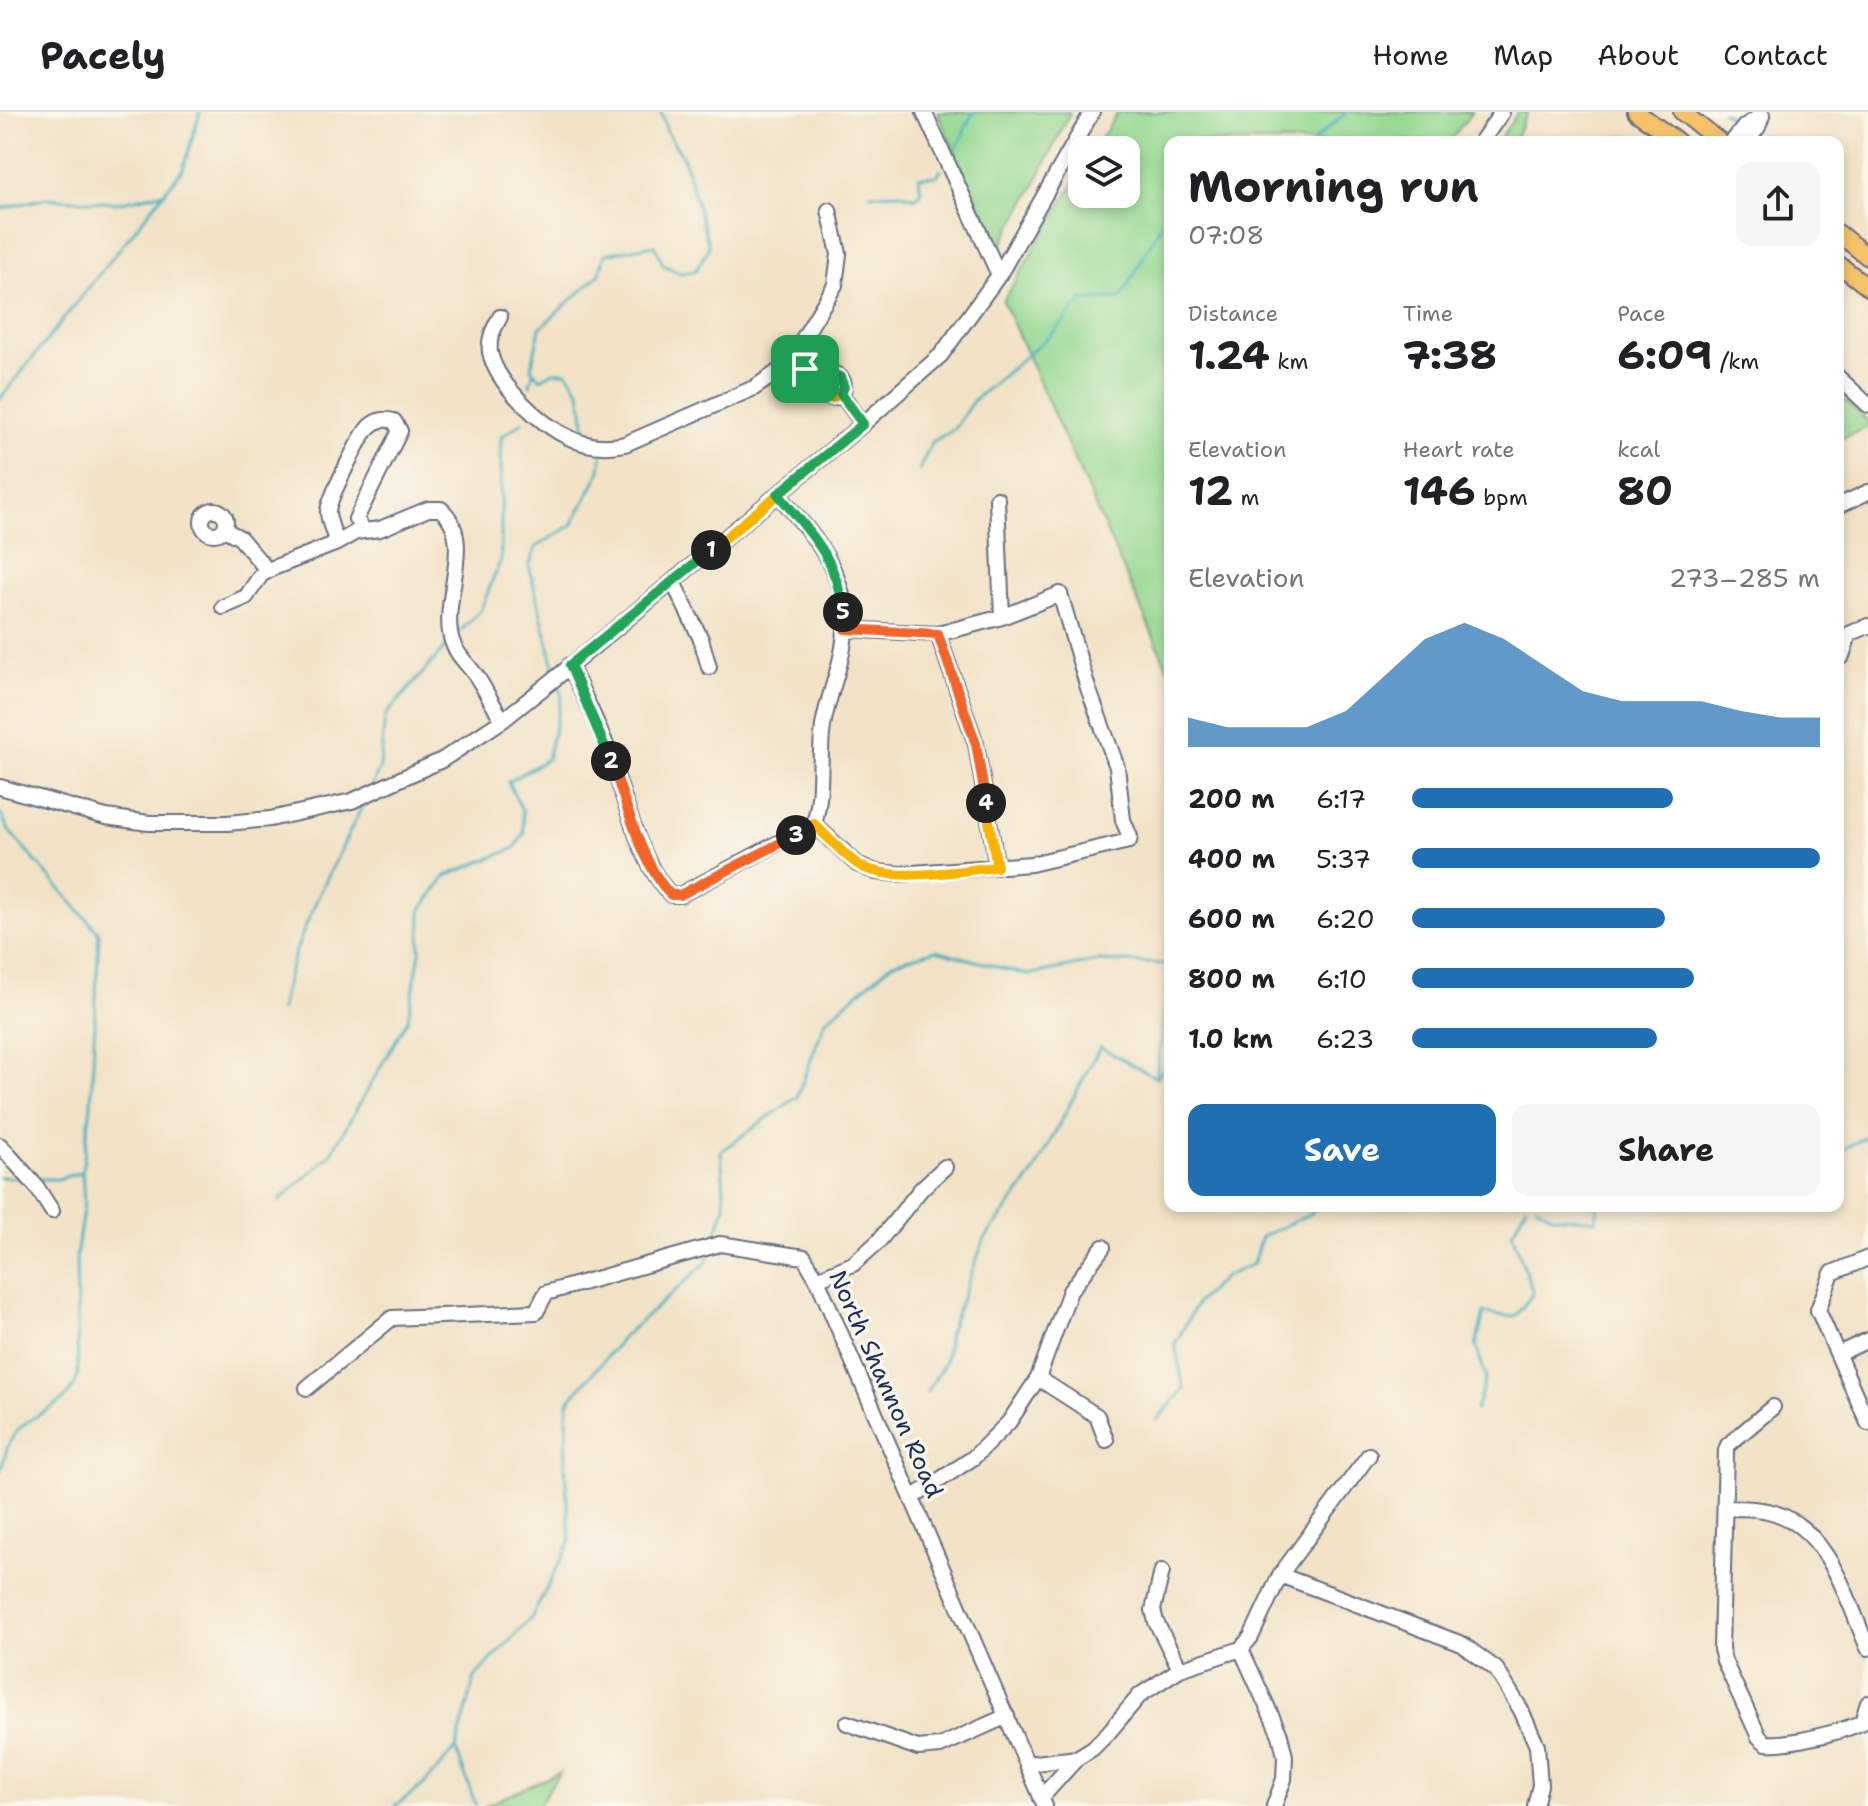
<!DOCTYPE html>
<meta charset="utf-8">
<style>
body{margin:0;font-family:"Shantell Sans",sans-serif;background:#f6f6f6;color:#202124;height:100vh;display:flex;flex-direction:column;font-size:30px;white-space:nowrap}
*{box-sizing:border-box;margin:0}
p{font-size:26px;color:#757577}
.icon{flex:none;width:44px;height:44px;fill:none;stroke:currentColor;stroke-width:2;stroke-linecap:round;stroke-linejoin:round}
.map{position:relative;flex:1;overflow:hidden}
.panel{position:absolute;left:1164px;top:24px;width:680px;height:1076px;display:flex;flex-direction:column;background:#fff;border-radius:16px;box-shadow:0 4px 12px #0003}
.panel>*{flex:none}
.tools{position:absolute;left:1068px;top:24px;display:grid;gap:16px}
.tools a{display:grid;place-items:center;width:72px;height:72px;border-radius:16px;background:#fff;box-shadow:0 4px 12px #0003;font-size:40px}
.pin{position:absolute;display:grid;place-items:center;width:68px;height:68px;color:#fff;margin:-34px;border-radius:16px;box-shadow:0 4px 12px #0006}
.km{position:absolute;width:40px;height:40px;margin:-20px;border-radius:50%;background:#222;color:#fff;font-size:22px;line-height:40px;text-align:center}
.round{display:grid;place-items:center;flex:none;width:84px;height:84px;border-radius:16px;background:#f6f6f6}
.head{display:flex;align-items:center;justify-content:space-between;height:136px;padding:0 24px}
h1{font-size:44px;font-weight:700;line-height:60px}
.stats{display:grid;grid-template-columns:repeat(3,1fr);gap:12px;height:136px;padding:8px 24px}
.stats div{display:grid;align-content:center}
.stats b{font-size:40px;font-weight:700}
.stats small{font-size:22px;font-weight:400}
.stats p{font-size:22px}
.chart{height:224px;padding:16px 24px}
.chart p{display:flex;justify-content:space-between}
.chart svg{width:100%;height:144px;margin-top:8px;fill:#1f6fb2;opacity:.7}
.button{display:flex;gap:16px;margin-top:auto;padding:16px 24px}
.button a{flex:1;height:92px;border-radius:16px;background:#1f6fb2;color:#fff;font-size:32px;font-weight:700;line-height:92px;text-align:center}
.button a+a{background:#f6f6f6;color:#202124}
ul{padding:0 24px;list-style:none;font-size:26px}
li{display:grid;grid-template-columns:128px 96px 1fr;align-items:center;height:60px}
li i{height:20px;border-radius:10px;background:#1f6fb2}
header{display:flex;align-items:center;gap:48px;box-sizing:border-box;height:112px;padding:0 40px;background:#fff;border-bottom:2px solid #e0e0e0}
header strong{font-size:38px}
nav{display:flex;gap:44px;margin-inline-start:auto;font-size:28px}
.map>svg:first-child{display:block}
.green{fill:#94d890;stroke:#588477;stroke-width:2}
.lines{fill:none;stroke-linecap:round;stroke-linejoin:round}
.stream{stroke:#44b1c0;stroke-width:3}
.minor-casing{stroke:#666e82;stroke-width:18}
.major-casing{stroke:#666e82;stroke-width:20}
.minor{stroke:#fff;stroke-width:14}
.major{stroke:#f5c16b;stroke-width:16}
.split-1-casing{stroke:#fff;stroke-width:16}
.split-2-casing{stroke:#fff;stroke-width:16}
.split-3-casing{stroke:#fff;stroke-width:16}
.split-4-casing{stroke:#fff;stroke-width:16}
.split-5-casing{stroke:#fff;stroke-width:16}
.split-6-casing{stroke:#fff;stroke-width:16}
.split-1{stroke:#f5b400;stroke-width:10}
.split-2{stroke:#22a559;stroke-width:10}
.split-3{stroke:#f0652b;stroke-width:10}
.split-4{stroke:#f5b400;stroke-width:10}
.split-5{stroke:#f0652b;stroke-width:10}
.split-6{stroke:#22a559;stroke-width:10}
.labels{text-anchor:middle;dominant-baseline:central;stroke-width:7;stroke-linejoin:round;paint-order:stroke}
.street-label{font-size:24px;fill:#1b2f5e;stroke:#fbf7ec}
</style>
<header>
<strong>Pacely</strong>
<nav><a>Home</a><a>Map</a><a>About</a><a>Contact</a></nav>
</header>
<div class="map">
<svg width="1868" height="1694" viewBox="0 0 1868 1694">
<rect width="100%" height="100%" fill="#fbf7ec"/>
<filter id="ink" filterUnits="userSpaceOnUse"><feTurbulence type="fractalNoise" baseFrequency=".0125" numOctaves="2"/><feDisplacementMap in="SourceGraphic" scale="16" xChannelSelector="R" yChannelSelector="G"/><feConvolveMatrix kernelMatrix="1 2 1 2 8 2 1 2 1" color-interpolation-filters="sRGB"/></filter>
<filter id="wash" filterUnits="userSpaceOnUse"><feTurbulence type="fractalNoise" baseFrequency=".006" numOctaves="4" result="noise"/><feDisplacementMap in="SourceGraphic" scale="32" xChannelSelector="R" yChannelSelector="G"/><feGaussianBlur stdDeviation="1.8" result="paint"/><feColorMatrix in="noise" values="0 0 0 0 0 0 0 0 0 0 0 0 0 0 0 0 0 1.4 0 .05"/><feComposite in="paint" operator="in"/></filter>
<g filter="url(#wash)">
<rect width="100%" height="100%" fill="#f2e2c6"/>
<path class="green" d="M937 0H1070L1035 73 998 139Z
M1118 0H1472L1449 30H1170V561L1003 189 1082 58V82H1126V38H1094Z
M1518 0H1528L1513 30H1498Z
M1838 282 1868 310V315L1838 328Z
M560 1660 538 1694H485Z"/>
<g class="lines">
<path class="stream" d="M1723 0 1732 6
M1312 30 1347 0
M1620 30 1624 24
M951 49 973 0
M870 82 900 81 915 86 921 81 919 65 937 64 941 58
M0 97 46 86 117 91 162 81
M530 273 533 261
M0 287 183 57 200 0
M586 318 580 280 567 260H553L541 267 531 257 540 216 599 163 605 142 655 133 663 153 681 161 696 158 709 135 684 47 667 20 661 0
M919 358 932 330 954 317 973 289 1053 221 1083 188 1121 186 1170 96
M456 523 480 499 501 448V325L522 310
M555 559 529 454 536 435 572 413 599 362 602 344
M372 674 380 655 385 604 448 532
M0 701 9 719 99 821 91 994 82 1060 58 1067H36
M1170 856 1156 966 1170 950
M280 899C293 823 333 757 365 688
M1838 1041 1868 1023
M0 1065 20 1066
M279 1089 330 1043 408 907 420 841 421 798 446 764 515 736 524 721 522 698 508 670 547 647 562 585 558 570
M1536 1094 1552 1104 1596 1108 1598 1094
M715 1126 725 1094 721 1039 797 985 825 909 893 851 936 838 1027 863 1098 849 1170 852
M927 1280 945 1250 949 1221 984 1128 1032 1064 1100 935 1156 966
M1476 1298 1486 1265 1476 1234 1484 1201 1515 1205 1533 1181 1512 1121 1526 1094
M1157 1308 1184 1277 1175 1232 1197 1191 1224 1165 1253 1152 1261 1125 1312 1101 1315 1094
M0 1360C4 1346 8 1329 18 1318 38 1296 69 1297 78 1264L76 1145 84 1091 82 1060
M395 1694 422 1674 456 1637
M476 1694 456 1637 475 1565 532 1505 570 1430 565 1353 568 1290 624 1224 706 1151 709 1143"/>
</g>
</g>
<g filter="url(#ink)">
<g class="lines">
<g class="minor-casing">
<path id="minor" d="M924 0 999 163
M1481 30 1502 0
M1732 30 1745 14 1762 3
M1747 30 1758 15 1762 4
M500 205C494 216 488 227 490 240 496 272 541 313 570 326 588 335 606 336 625 332L754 276 779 259 791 247 835 173 839 142 829 98
M791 247 805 257 820 277
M820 274a12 12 0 1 1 24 0a12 12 0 1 1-24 0Z
M1838 265 1868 293
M841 282 863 312
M997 387 1002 505
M1838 394 1868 380
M202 410a12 12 0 1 1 24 0a12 12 0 1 1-24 0Z
M224 417 240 426 268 459
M337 431C334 421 328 409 328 400 328 388 361 322 370 314 378 307 385 307 394 309L400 319 356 407 364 419
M673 470 701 527 709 555
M223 495 246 485 261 463 273 456 337 431 356 420 380 417 428 397H441C477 429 439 489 452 529 456 543 469 553 477 565 486 579 493 594 503 608
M938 522 976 632 997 755
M1842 544 1849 522 1868 514
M570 553C582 580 595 606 606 633 623 677 638 750 671 783H680L814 712C824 678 818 648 823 614 828 582 844 550 845 517 848 460 812 422 778 382
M0 675 106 705 149 711H227L270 707 352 689 442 648 503 608 557 565 863 312 941 243 999 163 1092 0
M814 712 857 752 876 760 900 762 1031 752 1129 729 1130 725 1123 708 1117 655 1088 576 1060 482 1002 505 938 522 845 517
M0 1033 36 1074 52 1099
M1868 1146 1832 1161 1818 1198 1868 1311
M817 1167 853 1152 878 1130 922 1076 945 1055
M1838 1242 1868 1228
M1038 1266 1097 1304 1106 1328
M307 1276 392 1206 536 1200 546 1181 720 1132 804 1145 817 1167 1045 1694
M1773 1295 1728 1333 1726 1338 1721 1537 1724 1549 1759 1625 1766 1631C1787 1633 1843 1620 1862 1610L1868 1591
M912 1386 973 1346 1009 1310 1038 1266 1070 1179 1103 1135
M1726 1396C1742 1396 1759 1396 1775 1401 1830 1419 1847 1488 1868 1536
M1162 1459 1153 1498 1156 1510 1180 1557
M1280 1463 1462 1532 1496 1557 1521 1598 1537 1634 1540 1673 1535 1694
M1241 1537 1280 1623 1285 1644 1284 1667 1274 1694
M847 1611 918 1636 940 1634 1007 1604
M1028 1652 1077 1646 1093 1636 1108 1621 1140 1583 1180 1557 1241 1537 1251 1525 1280 1463 1369 1343
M1041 1686 1077 1646"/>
</g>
<g class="major-casing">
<path id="major" d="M1636 0 1678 30
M1682 0 1720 30
M1838 121 1868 145
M1838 152 1868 175"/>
</g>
<use href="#minor" class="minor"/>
<use href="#major" class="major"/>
</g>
</g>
<g class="lines" filter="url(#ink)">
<g class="split-1-casing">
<path id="split-1" d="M711 438 863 312 841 282 831 286 823 283 805 257"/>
</g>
<g class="split-2-casing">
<path id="split-2" d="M611 649 570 553 711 438"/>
</g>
<g class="split-3-casing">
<path id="split-3" d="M611 649C625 687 642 754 671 783H680L796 723"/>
</g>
<g class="split-4-casing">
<path id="split-4" d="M796 723 814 712C828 725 841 740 856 751 886 773 961 758 997 755L986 691"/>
</g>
<g class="split-5-casing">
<path id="split-5" d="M843 500 845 517 938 522 976 632 986 691"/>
</g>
<g class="split-6-casing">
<path id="split-6" d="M805 257H815L840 265 844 275 841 282 863 312 778 382C811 421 837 446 843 500"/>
</g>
<use href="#split-1" class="split-1"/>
<use href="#split-2" class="split-2"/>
<use href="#split-3" class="split-3"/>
<use href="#split-4" class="split-4"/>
<use href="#split-5" class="split-5"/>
<use href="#split-6" class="split-6"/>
</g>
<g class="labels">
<g class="street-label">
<text transform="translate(886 1272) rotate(66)">North Shannon Road</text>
</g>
</g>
</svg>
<div class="tools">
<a><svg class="icon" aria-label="layers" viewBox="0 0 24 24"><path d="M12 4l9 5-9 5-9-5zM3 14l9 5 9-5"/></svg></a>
</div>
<div class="pin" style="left:805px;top:257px;background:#1e9e55"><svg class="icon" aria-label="arrive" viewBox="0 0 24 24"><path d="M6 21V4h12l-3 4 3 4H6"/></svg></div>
<b class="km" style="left:711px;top:438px">1</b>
<b class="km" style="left:611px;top:649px">2</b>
<b class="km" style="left:796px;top:723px">3</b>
<b class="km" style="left:986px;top:691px">4</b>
<b class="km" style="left:843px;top:500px">5</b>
<section class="panel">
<div class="head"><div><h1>Morning run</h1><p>07:08</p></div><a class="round"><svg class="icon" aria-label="share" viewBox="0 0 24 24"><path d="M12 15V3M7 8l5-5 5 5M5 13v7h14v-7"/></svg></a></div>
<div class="stats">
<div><p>Distance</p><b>1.24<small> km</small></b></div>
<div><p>Time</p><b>7:38</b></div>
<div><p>Pace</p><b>6:09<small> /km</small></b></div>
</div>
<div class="stats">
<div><p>Elevation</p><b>12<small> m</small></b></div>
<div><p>Heart rate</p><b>146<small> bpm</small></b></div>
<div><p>kcal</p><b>80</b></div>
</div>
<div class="chart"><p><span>Elevation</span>273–285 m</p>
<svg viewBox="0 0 160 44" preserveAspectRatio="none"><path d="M0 44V35L10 38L20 38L30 38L40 33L50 22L60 11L70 6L80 11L90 19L100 27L110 30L120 30L130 30L140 33L150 35L160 35V44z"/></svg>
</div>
<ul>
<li><b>200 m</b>6:17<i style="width:64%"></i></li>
<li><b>400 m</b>5:37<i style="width:100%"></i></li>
<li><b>600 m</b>6:20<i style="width:62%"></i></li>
<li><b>800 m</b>6:10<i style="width:69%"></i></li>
<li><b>1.0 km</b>6:23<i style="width:60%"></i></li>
</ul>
<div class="button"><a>Save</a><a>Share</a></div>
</section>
</div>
